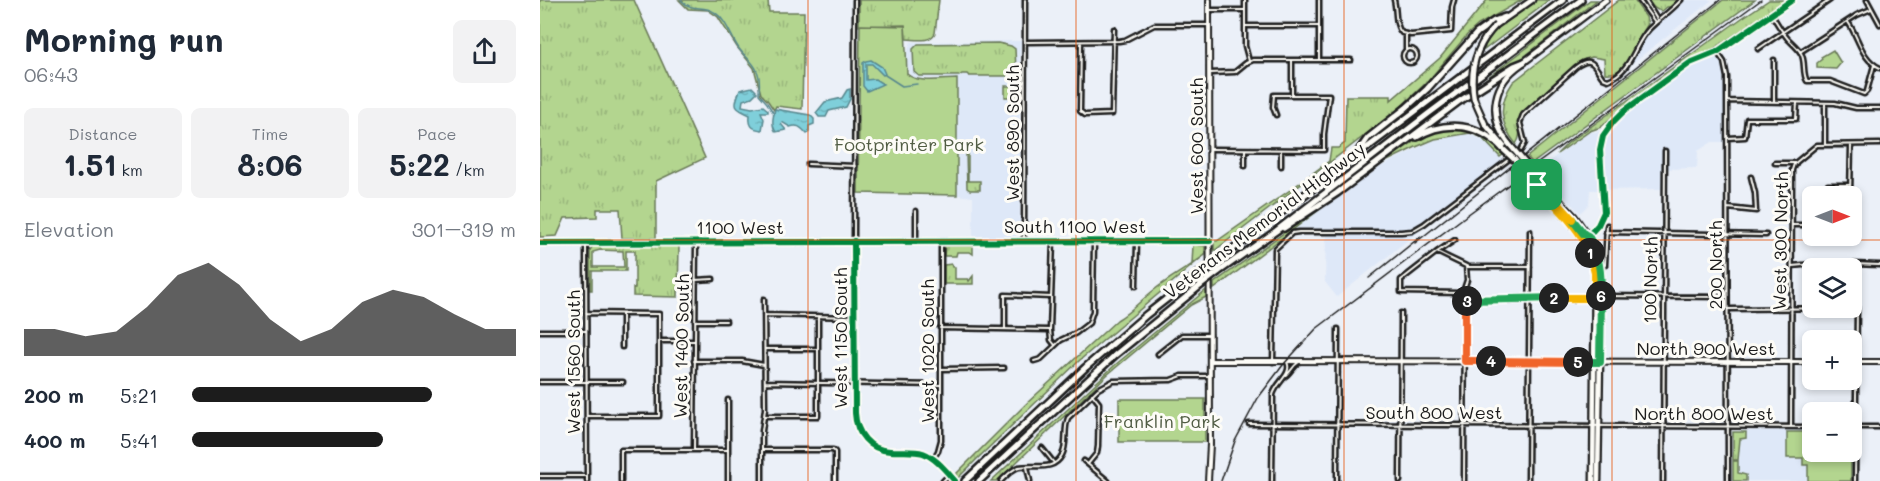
<!DOCTYPE html>
<meta charset="utf-8">
<style>
body{margin:0;font-family:Mali,sans-serif;background:#f2f2f3;color:#1f2937;height:100vh;display:flex;flex-direction:column;font-size:22px;white-space:nowrap}
*{box-sizing:border-box;margin:0}
p{font-size:20px;color:#747a83}
.icon{flex:none;width:33px;height:33px;fill:none;stroke:currentColor;stroke-width:2;stroke-linecap:round;stroke-linejoin:round}
.map{position:relative;flex:1;overflow:hidden}
.details{display:flex;flex-direction:column;background:#fff;width:540px}
.details>*{flex:none}
.needle{width:39px;rotate:90deg}
.buttons{position:absolute;left:1262px;top:186px;display:grid;gap:12px}
.buttons a{display:grid;place-items:center;width:60px;height:60px;border-radius:9px;background:#fff;box-shadow:0 3px 9px #0003;font-size:30px}
.pin{position:absolute;display:grid;place-items:center;width:51px;height:51px;color:#fff;margin:-26px;border-radius:12px;box-shadow:0 3px 9px #0006}
.km{position:absolute;width:30px;height:30px;margin:-15px;border-radius:50%;background:#222;color:#fff;font-size:16px;line-height:30px;text-align:center}
.round{display:grid;place-items:center;flex:none;width:63px;height:63px;border-radius:9px;background:#f2f2f3}
.head{display:flex;align-items:center;justify-content:space-between;height:102px;padding:0 24px}
h1{font-size:33px;font-weight:700;line-height:45px}
.stats{display:grid;grid-template-columns:repeat(3,1fr);gap:9px;height:102px;padding:6px 24px}
.stats div{display:grid;align-content:center;border-radius:9px;background:#f2f2f3;text-align:center}
.stats b{font-size:30px;font-weight:700}
.stats small{font-size:16px;font-weight:400}
.stats p{font-size:16px}
.chart{height:168px;padding:12px 24px}
.chart p{display:flex;justify-content:space-between}
.chart svg{width:100%;height:108px;margin-top:6px;fill:#1c1c1c;opacity:.7}
ul{padding:0 24px;list-style:none;font-size:20px}
li{display:grid;grid-template-columns:96px 72px 1fr;align-items:center;height:45px}
li i{height:15px;border-radius:8px;background:#1c1c1c}
main{display:flex;flex:1;min-height:0}
.map>svg:first-child{display:block}
.built{fill:#dee8f8}
.grass{fill:url(#grass-tufts);stroke:#687856;stroke-width:1.5;fill-rule:evenodd}
.park{fill:#b3d58f;stroke:#687856;stroke-width:1.5}
.water{fill:url(#water-ripples);stroke:#57878e;stroke-width:1.5}
.lines{fill:none;stroke-linecap:round;stroke-linejoin:round}
.stream{stroke:#57878e;stroke-width:1.5}
.street-casing{stroke:#1c1c1c;stroke-width:7}
.secondary-casing{stroke:#1c1c1c;stroke-width:8}
.primary-casing{stroke:#1c1c1c;stroke-width:9}
.highway-casing{stroke:#1c1c1c;stroke-width:10}
.street{stroke:#fdfcf7;stroke-width:2}
.secondary{stroke:#fdfcf7;stroke-width:4}
.primary{stroke:#fdfcf7;stroke-width:4.5}
.highway{stroke:#fdfcf7;stroke-width:5}
.rail{stroke:#1c1c1c;stroke-width:1.5}
.primary-bridge-casing{stroke:#1c1c1c;stroke-width:9;stroke-linecap:butt}
.highway-bridge-casing{stroke:#1c1c1c;stroke-width:10;stroke-linecap:butt}
.primary-bridge{stroke:#fdfcf7;stroke-width:4.5}
.highway-bridge{stroke:#fdfcf7;stroke-width:5}
.cycleway-casing{stroke:#fdfcf7;stroke-width:10}
.cycleway{stroke:#00873e;stroke-width:6}
.split-1-casing{stroke:#fff;stroke-width:12}
.split-2-casing{stroke:#fff;stroke-width:12}
.split-3-casing{stroke:#fff;stroke-width:12}
.split-4-casing{stroke:#fff;stroke-width:12}
.split-5-casing{stroke:#fff;stroke-width:12}
.split-6-casing{stroke:#fff;stroke-width:12}
.split-7-casing{stroke:#fff;stroke-width:12}
.split-8-casing{stroke:#fff;stroke-width:12}
.split-1{stroke:#f5b400;stroke-width:8}
.split-2{stroke:#f5b400;stroke-width:8}
.split-3{stroke:#22a559;stroke-width:8}
.split-4{stroke:#f0652b;stroke-width:8}
.split-5{stroke:#f0652b;stroke-width:8}
.split-6{stroke:#22a559;stroke-width:8}
.split-7{stroke:#22a559;stroke-width:8}
.split-8{stroke:#f5b400;stroke-width:8}
.grid{fill:none;stroke:#e8590c;stroke-width:1.5;stroke-opacity:0.55}
.labels{text-anchor:middle;dominant-baseline:central;stroke-width:6;stroke-linejoin:round;paint-order:stroke}
.street-label{font-size:18px;fill:#1c1c1c;stroke:#fdfcf7}
.park-label{font-size:18px;fill:#515d44;stroke:#fdfcf7}
</style>
<main>
<section class="details">
<div class="head"><div><h1>Morning run</h1><p>06:43</p></div><a class="round"><svg class="icon" aria-label="share" viewBox="0 0 24 24"><path d="M12 15V3M7 8l5-5 5 5M5 13v7h14v-7"/></svg></a></div>
<div class="stats">
<div><p>Distance</p><b>1.51<small> km</small></b></div>
<div><p>Time</p><b>8:06</b></div>
<div><p>Pace</p><b>5:22<small> /km</small></b></div>
</div>
<div class="chart"><p><span>Elevation</span>301–319 m</p>
<svg viewBox="0 0 160 44" preserveAspectRatio="none"><path d="M0 44V33L10 33L20 36L30 34L40 24L50 11L60 6L70 15L80 29L90 38L100 33L110 22L120 17L130 20L140 27L150 33L160 33V44z"/></svg>
</div>
<ul>
<li><b>200 m</b>5:21<i style="width:74%"></i></li>
<li><b>400 m</b>5:41<i style="width:59%"></i></li>
</ul>
</section>
<div class="map">
<svg width="1340" height="481" viewBox="0 0 1340 481">
<defs>
<pattern id="grass-tufts" width="24" height="20" patternUnits="userSpaceOnUse" patternTransform="scale(1.5)"><rect width="24" height="20" fill="#b3d58f"/><path d="M3 7l-1-3M5 7V3M7 7l1-3M15 17l-1-3M17 17v-4M19 17l1-3" fill="none" stroke="#99b67b"/></pattern>
<pattern id="water-ripples" width="26" height="14" patternUnits="userSpaceOnUse" patternTransform="scale(1.5)"><rect width="26" height="14" fill="#7fcfda"/><path d="M2 4q2-2 4 0t4 0M15 11q2-2 4 0t4 0" fill="none" stroke="#6db1ba"/></pattern>
</defs>
<rect width="100%" height="100%" fill="#ebf0f8"/>
<filter id="ink" filterUnits="userSpaceOnUse"><feTurbulence type="fractalNoise" baseFrequency=".0167" numOctaves="2"/><feDisplacementMap in="SourceGraphic" scale="12" xChannelSelector="R" yChannelSelector="G"/><feConvolveMatrix kernelMatrix="1 2 1 2 8 2 1 2 1" color-interpolation-filters="sRGB"/></filter>
<g filter="url(#ink)">
<path class="built" d="M1141 0H1172L1085 69 1109 30Z
M481 41 479 76 480 236H433V197L417 195V79L371 78 365 59 371 42Z
M1177 52 1184 62 1187 71 1188 142H1172L1158 151 1157 168 1125 169V189L1050 190 1049 204 1040 213 998 169 1050 132 1067 131 1084 111 1150 63Z
M929 134 951 144 965 162 797 297 785 282 786 232H756L753 229 842 166 894 140Z
M1257 430H1272V452H1311V430H1313V481H1191L1192 431Z"/>
<path class="grass" d="M0 0H94L165 158 116 181V238H82L80 209H57V217L25 218 17 236 0 237Z
M139 0H228L229 12H264L262 109 236 106 234 110 228 101 221 94 214 68 197 47 178 17 168 10 148 9Z
M319 0H399L395 33C390 43 376 39 366 39L365 25 319 26Z
M947 0H982L938 25 927 35 888 81 854 113 674 251V241H677L750 190 789 161 791 148H798L805 143 806 96H851V100L900 58Z
M996 0H1010L944 50 945 47 943 45C955 24 975 13 996 0Z
M1050 0H1057L972 66 935 89V87Z
M1079 0H1094L1106 17 1108 24C1096 40 1091 76 1065 73L1064 59 1052 57 1042 60 982 112C975 123 984 133 976 144 959 123 958 104 973 82Z
M1108 0H1138L1131 7H1127L1122 11C1115 11 1112 5 1108 0Z
M1183 0H1215L993 163 987 157Z
M1229 0H1246L1173 49 1146 61 1082 107 1061 127 1050 131 1017 154 1028 143 1202 18Z
M458 43 471 46 475 49 476 70 472 76H429L427 74H422L419 76H379L374 72 373 49 378 44Z
M465 86H479L480 97H465Z
M901 129C932 129 941 132 964 154L960 157 941 137 930 133 895 139 876 147 839 165 674 289V283L836 167 884 135Z
M426 153H428V181H440V190H430L427 188Z
M53 246H139L138 297 93 296V288H95V251H86V271H52V290H50V250ZM60 250 83 251 84 267H53V252Z
M405 246H433V254L430 252H417L416 256H404Z
M661 258 540 360 438 458 418 478 415 475 486 404 577 320C591 312 601 300 614 290 629 278 646 269 661 258Z
M412 264 413 267H415V279H428L429 281 433 276V284H404V265Z
M666 290V297L651 305 567 375 457 481H451L575 365Z
M1193 432H1206V438L1200 439 1198 460H1193Z
M1193 461H1198V473L1206 475V481H1193Z"/>
<path class="park" d="M320 25 365 26 367 74C378 84 403 79 417 79V195L318 193Z
M1293 50 1301 63 1296 69 1277 68V63L1282 59 1281 57Z
M653 245 665 246V255L652 264Z
M579 399H665V442H579Z
M1247 432H1272V452H1311V481H1268V465H1263V458H1247Z"/>
<path class="water" d="M331 60 342 67 345 74 343 75 332 64H326V80L335 79 343 84 327 91 323 86V63L326 61Z
M212 87 217 92 212 97 203 100 202 106 212 108 223 106 228 110V112H221L224 119 222 130C211 129 209 125 210 115 194 108 193 107 200 90Z
M310 89V99L306 107 289 111 286 117H279L276 113 285 102 302 98 307 90Z
M235 109 270 115 274 119V124L269 126V132L267 134C261 128 259 124 250 127L242 122 241 124 246 130 236 132C231 125 233 117 235 109Z"/>
<g class="lines">
<path class="stream" d="M141 0C153 13 162 4 174 12 187 20 191 38 200 50 206 58 214 62 217 71 221 79 219 86 219 94L227 103 234 114
M345 75 362 86 377 84"/>
<g class="street-casing">
<path id="street" d="M705 0V46L709 61
M779 0V60
M854 0C857 11 854 25 862 33L871 35 911 31 912 7 914 0
M1099 0 1115 22
M1105 0 1118 21
M1327 0 1340 24
M669 10H705
M1232 15C1237 23 1242 32 1248 39 1253 44 1257 47 1261 53 1266 62 1262 73 1267 81H1290L1324 94 1327 91 1334 65
M1308 22C1319 38 1321 59 1340 68
M705 26H779
M866 35V50
M487 42 579 41 585 40 614 25H669
M541 42 540 111 545 115 572 114 574 29
M863 56a7 7 0 1 1 14 0a7 7 0 1 1-14 0Z
M1218 49 1290 0
M1177 52 1184 62 1187 77 1188 481
M1260 52 1317 15 1331 9
M752 60V95
M1234 60V102
M670 73 695 72 706 63 713 60H811
M1187 101 1295 103 1316 108H1340
M1188 138 1205 137 1207 119H1256L1257 103
M1285 144V103
M670 149 784 150V134L789 95H734L733 107 736 115
M741 150V166
M1235 163H1256
M268 164 315 166
M705 166V150
M1288 185H1309
M1310 196 1311 145
M1188 208 1216 211 1215 193 1211 177
M376 211V242
M1252 225H1272
M1066 232 1226 235
M314 241 315 0
M484 241 485 0
M513 241 510 330 511 340 515 345
M46 244 47 481
M897 252 915 240
M1065 265 1067 225
M926 266 927 280 922 295 926 301
M1252 266 1284 263 1340 265
M155 280 173 279
M596 286 597 241
M922 293 861 292V280L897 252 928 267H990
M1061 296 1187 297
M926 301 930 300 1055 299
M1188 309 1317 308 1315 481
M46 313 119 314V416H47
M82 314V347
M224 315 315 317
M155 321H186
M400 328 510 330
M465 329V295L511 297
M0 331H46
M119 341H155
M225 349H278
M618 354 642 335H670
M154 361H202L224 365
M494 361 501 359 521 340 536 333 549 323 553 311 554 241
M733 362 735 249 752 233 759 232H861L872 231 884 224 981 150 985 143 980 123 983 115 1036 67C1053 55 1054 66 1063 78L1068 80C1092 71 1093 46 1109 29 1119 19 1131 11 1141 0
M401 369 464 368
M744 377C751 373 752 366 759 362
M0 382H83
M225 382 400 385
M225 416H278V316
M709 424 1272 427
M1251 427 1252 170 1254 164 1277 145 1340 144
M1311 427H1340
M502 448 514 463
M154 450 156 243
M222 450H293L295 452V481
M393 459 398 451 401 440V241
M544 461 568 481
M548 464 557 453 558 446 559 403 552 394
M487 467 490 481
M0 476H47
M81 481V450H187
M188 481V400
M222 481V431L225 409 224 299
M403 481 409 475
M461 481C466 476 472 469 479 467 495 464 513 472 522 455 528 444 523 430 528 418L558 389 573 381 631 380 642 376H670
M732 481 733 395C736 382 753 374 747 362
M797 481 798 329
M860 481 861 313
M924 481 925 304 926 301
M988 481 990 231
M1123 481 1125 151"/>
</g>
<g class="secondary-casing">
<path id="secondary" d="M1048 236 1058 225 1064 212 1060 150 1063 136 1073 122 1084 111 1150 63 1177 52 1252 0
M314 241 315 413C316 433 329 450 350 451 361 452 373 450 383 453 396 458 406 471 415 481
M0 243 670 241
M670 361 1272 362
M1311 362H1340
M668 481 670 444 669 0"/>
</g>
<g class="primary-casing">
<path id="primary" d="M956 25 992 0
M934 99 945 124 965 148
M969 144C949 120 951 88 976 68L1066 0
M998 178 1034 216 1054 245 1060 263 1061 296 1058 481
M994 181C1018 208 1047 233 1055 269L1053 481
M1025 211 1039 228"/>
</g>
<g class="highway-casing">
<path id="highway" d="M877 137C906 119 940 124 963 149
M818 152 828 138 866 108 887 89 937 33 954 21 965 17
M744 228 797 193 918 102 974 66 984 62
M678 260 1023 0
M678 272 736 231 888 114 1041 0
M425 481 546 367 606 315 661 272
M439 481 575 355 661 285"/>
</g>
<use href="#street" class="street"/>
<use href="#secondary" class="secondary"/>
<use href="#primary" class="primary"/>
<use href="#highway" class="highway"/>
<path class="rail" d="M875 243 1180 0
M829 278 880 237
M681 481 695 441 718 398 743 365 776 329 927 215 1221 0"/>
<g class="primary-bridge-casing">
<path id="primary-bridge" d="M934 99C929 71 936 45 956 25
M969 144 998 178
M974 159 994 181"/>
</g>
<g class="highway-bridge-casing">
<path id="highway-bridge" d="M963 149 975 160
M661 272 678 260
M661 285 678 272"/>
</g>
<use href="#primary-bridge" class="primary-bridge"/>
<use href="#highway-bridge" class="highway-bridge"/>
<g class="cycleway-casing">
<path id="cycleway" d="M1048 236 1058 225 1064 212 1060 150 1063 136 1073 122 1084 111 1150 63 1177 52 1252 0
M314 241 315 413C316 433 329 450 350 451 361 452 373 450 383 453 396 458 406 471 415 481
M0 243 670 241"/>
</g>
<use href="#cycleway" class="cycleway"/>
</g>
</g>
<g class="lines" filter="url(#ink)">
<g class="split-1-casing">
<path id="split-1" d="M997 185C1016 206 1040 227 1050 253"/>
</g>
<g class="split-2-casing">
<path id="split-2" d="M1014 298H1055V273L1050 253"/>
</g>
<g class="split-3-casing">
<path id="split-3" d="M927 301 930 300 1014 298"/>
</g>
<g class="split-4-casing">
<path id="split-4" d="M927 301 925 304V361H951"/>
</g>
<g class="split-5-casing">
<path id="split-5" d="M951 361 1038 362"/>
</g>
<g class="split-6-casing">
<path id="split-6" d="M1038 362H1060L1061 296"/>
</g>
<g class="split-7-casing">
<path id="split-7" d="M1032 219 1044 234 1048 236C1060 255 1061 274 1061 296"/>
</g>
<g class="split-8-casing">
<path id="split-8" d="M997 185 1013 198 1032 219"/>
</g>
<use href="#split-1" class="split-1"/>
<use href="#split-2" class="split-2"/>
<use href="#split-3" class="split-3"/>
<use href="#split-4" class="split-4"/>
<use href="#split-5" class="split-5"/>
<use href="#split-6" class="split-6"/>
<use href="#split-7" class="split-7"/>
<use href="#split-8" class="split-8"/>
</g>
<path class="grid" d="M268 0V481M536 0V481M804 0V481M1072 0V481M0 240H1340"/>
<g class="labels">
<g class="street-label">
<text transform="translate(472 133) rotate(-90)">West 890 South</text>
<text transform="translate(656 146) rotate(-90)">West 600 South</text>
<text transform="translate(724 220) rotate(-37)">Veterans Memorial Highway</text>
<text x="535" y="226">South 1100 West</text>
<text x="200" y="227">1100 West</text>
<text transform="translate(1240 241) rotate(-89)">West 300 North</text>
<text transform="translate(1175 265) rotate(-90)">200 North</text>
<text transform="translate(1110 280) rotate(-89)">100 North</text>
<text transform="translate(300 338) rotate(-90)">West 1150 South</text>
<text transform="translate(141 346) rotate(-89)">West 1400 South</text>
<text x="1166" y="348">North 900 West</text>
<text transform="translate(387 351) rotate(-90)">West 1020 South</text>
<text transform="translate(33 362) rotate(-90)">West 1560 South</text>
<text x="894" y="412">South 800 West</text>
<text x="1164" y="413">North 800 West</text>
</g>
<g class="park-label">
<text x="369" y="144">Footprinter Park</text>
<text x="622" y="421">Franklin Park</text>
</g>
</g>
</svg>
<div class="buttons">
<a><svg class="needle" viewBox="-14 -14 28 28"><path d="M0-13l5 13h-10z" fill="#e53935"/><path d="M0 13l5-13h-10z" fill="#747a83"/></svg></a>
<a><svg class="icon" aria-label="layers" viewBox="0 0 24 24"><path d="M12 4l9 5-9 5-9-5zM3 14l9 5 9-5"/></svg></a>
<a>+</a>
<a>−</a>
</div>
<div class="pin" style="left:997px;top:185px;background:#1e9e55"><svg class="icon" aria-label="arrive" viewBox="0 0 24 24"><path d="M6 21V4h12l-3 4 3 4H6"/></svg></div>
<b class="km" style="left:1050px;top:253px">1</b>
<b class="km" style="left:1014px;top:298px">2</b>
<b class="km" style="left:927px;top:301px">3</b>
<b class="km" style="left:951px;top:361px">4</b>
<b class="km" style="left:1038px;top:362px">5</b>
<b class="km" style="left:1061px;top:296px">6</b>
</div>
</main>
